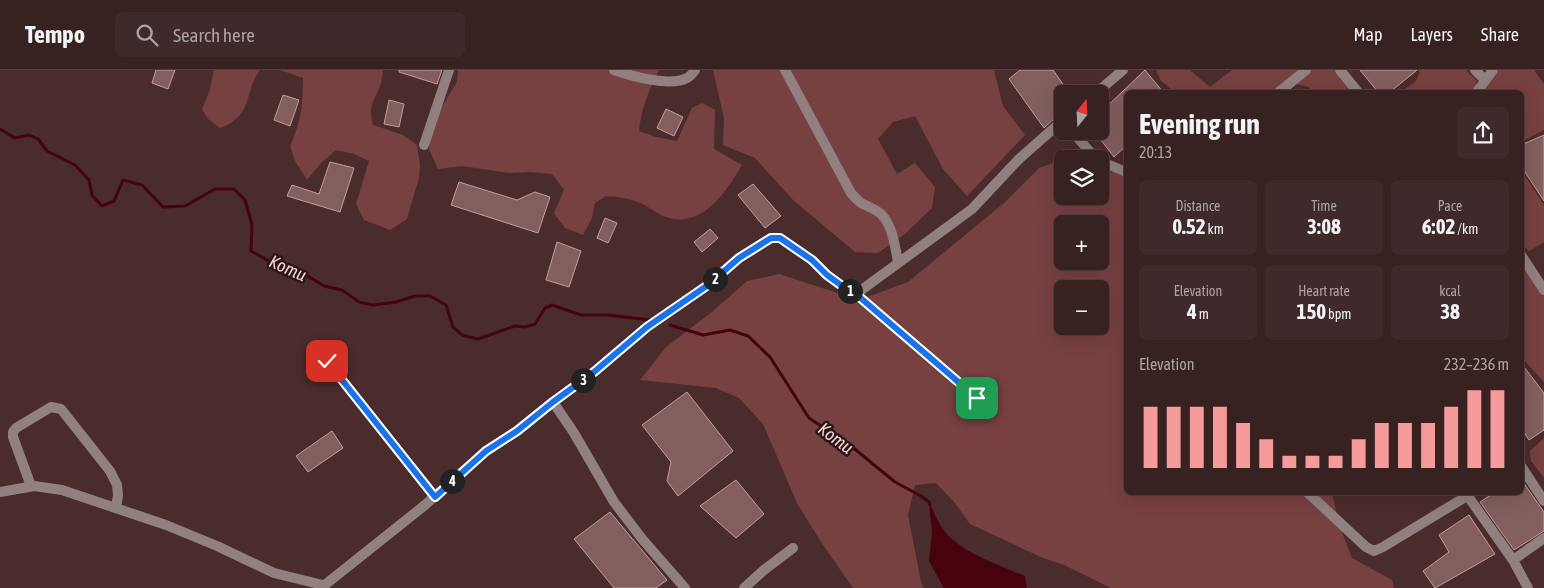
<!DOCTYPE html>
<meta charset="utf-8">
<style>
body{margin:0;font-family:"Asap Condensed",sans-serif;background:#3f292a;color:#f1f3f6;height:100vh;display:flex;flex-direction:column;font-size:19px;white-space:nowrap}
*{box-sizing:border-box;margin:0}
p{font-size:16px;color:#aba3a5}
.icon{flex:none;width:28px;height:28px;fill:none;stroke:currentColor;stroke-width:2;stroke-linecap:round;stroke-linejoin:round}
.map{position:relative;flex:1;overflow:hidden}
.details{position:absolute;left:1124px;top:20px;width:400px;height:405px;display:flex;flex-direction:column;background:#382121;border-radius:8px;box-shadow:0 5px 20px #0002,0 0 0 1px #523e3f}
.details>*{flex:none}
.needle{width:32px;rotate:18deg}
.fabs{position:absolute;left:1054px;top:15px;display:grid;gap:10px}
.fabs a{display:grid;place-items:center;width:55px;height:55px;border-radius:8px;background:#382121;box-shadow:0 5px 20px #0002,0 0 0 1px #523e3f;font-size:25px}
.pin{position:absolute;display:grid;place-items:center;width:42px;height:42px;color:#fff;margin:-21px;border-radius:10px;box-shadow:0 2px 8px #0006}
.km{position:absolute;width:25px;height:25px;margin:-12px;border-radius:50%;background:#222;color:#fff;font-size:14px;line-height:25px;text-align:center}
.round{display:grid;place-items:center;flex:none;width:52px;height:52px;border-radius:8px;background:#3f292a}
.overview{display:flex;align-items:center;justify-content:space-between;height:85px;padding:0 15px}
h1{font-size:28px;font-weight:700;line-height:38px}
.metrics{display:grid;grid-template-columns:repeat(3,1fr);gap:8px;height:85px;padding:5px 15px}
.metrics div{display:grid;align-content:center;border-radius:8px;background:#3f292a;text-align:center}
.metrics b{font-size:21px;font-weight:700}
.metrics small{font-size:14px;font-weight:400}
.metrics p{font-size:14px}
.chart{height:140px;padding:10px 15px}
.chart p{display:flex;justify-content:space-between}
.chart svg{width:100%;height:90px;margin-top:5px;stroke:#f59b9b;stroke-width:6}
header{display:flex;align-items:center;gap:30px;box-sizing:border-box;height:70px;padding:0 25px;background:#382121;border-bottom:1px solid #523e3f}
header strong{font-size:24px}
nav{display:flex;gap:28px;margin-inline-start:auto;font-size:18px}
.search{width:350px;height:45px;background:#3f292a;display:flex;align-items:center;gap:12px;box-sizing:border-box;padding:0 18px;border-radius:8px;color:#aba3a5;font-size:19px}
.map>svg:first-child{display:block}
.green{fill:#774041;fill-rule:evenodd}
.water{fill:#46030e}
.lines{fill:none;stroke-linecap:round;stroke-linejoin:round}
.stream{stroke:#46030e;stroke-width:3}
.building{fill:#825f5e;stroke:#c49d9c}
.street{stroke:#91807f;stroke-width:10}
.route-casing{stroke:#fff;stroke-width:10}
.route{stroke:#1a73e8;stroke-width:6}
.labels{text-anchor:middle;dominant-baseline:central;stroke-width:5;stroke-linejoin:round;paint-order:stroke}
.water-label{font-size:18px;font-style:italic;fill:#fed1d0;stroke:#271919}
</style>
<header>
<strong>Tempo</strong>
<div class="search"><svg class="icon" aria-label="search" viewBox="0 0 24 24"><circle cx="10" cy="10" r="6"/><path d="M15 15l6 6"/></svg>Search here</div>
<nav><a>Map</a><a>Layers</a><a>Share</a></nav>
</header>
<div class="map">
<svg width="1544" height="518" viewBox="0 0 1544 518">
<rect width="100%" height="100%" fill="#4b2c2c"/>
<path class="green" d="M214 0H260C243 22 255 45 220 58L208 49 202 39 209 22Z
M280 0H383C382 5 382 11 380 16 373 34 368 34 373 55L403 65 417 75 420 95 419 108 411 135 407 149 390 160 364 150 356 134 369 91 354 84 336 80 322 92 307 110 295 91 290 76C301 52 303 34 303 8Z
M458 0H659C649 20 641 39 639 61L656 67 677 71 692 38 702 33 715 40 714 79 742 95C726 123 700 161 663 146 655 142 648 136 640 133 629 128 618 127 606 126L595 133 592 148 583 165 565 158 554 143 564 120 552 104 530 102 509 103 462 96 438 99 429 79V65L437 45 457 12Z
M713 0H994L1003 36 1025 65 967 126 943 99 915 46 893 52 878 69 897 104 915 93 935 117 932 138 905 164 878 183 855 182 793 130 755 88 723 75 724 48Z
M1156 0H1190L1210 17 1232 0H1334L1353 22H1311L1309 17 1295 14 1279 22H1175L1161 11Z
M1418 0H1466L1477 11 1474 22H1401L1416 11 1420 2Z
M1499 0H1534L1544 14V60L1521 72V22H1484Z
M1062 90V126H1100V101L1108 104 1126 95V422L1332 423 1339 455 1352 488 1392 510 1394 518H1111L1064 495 1043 488 970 454 954 432 936 413 915 415 908 445 921 512 924 518H853L821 472 797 433 763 354 739 328 716 318 640 310 665 278 713 241 747 211 779 204 859 230 908 212 1004 133 1039 98ZM1062 154H1100V191H1062ZM1062 219H1100V256H1062Z
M1521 100 1544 135V172L1529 181 1521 173Z
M1521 182 1544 218V312L1521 287Z
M1544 368V408L1531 391 1530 381Z"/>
<path class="water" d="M929 432C934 442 939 455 946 463 963 483 1001 496 1025 506L1027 518H944L929 491 932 463Z"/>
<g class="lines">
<path class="stream" d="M0 59 15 68 29 65 38 69 47 81 75 95 89 110 92 125 102 136 114 131 123 110 142 115 163 137 185 136 215 119H234L245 130 252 155 251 181 273 193 306 205 324 216 342 220 359 232 373 235 396 232 415 226H430L446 235 453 257 462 265 478 269 515 256 525 257 535 254 545 238 552 235 581 245H607L650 250
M670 255 703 265 730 260 748 266 770 287 809 348 851 376 895 412 921 426 929 432 930 435"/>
</g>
<path class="building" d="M156 0H175L168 19 152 13Z
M399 0H442L437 14 399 2Z
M1020 0H1053L1070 24H1062V44L1057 46 1044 58 1009 9Z
M1145 0 1163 22H1126V76L1114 87 1094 61H1100V43Z
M1360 0H1417L1390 22H1378Z
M283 25 299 30 290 56 274 50Z
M389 30 404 34 399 57 384 54Z
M666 39 683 47 674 66 657 58Z
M1544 65V131L1521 96V75Z
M330 92 354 98 340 142 287 126 292 115 319 124Z
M459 112 517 130 535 122 550 127 538 163 451 135Z
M753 114 781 146 765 158 738 125Z
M605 148 617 153 608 173 597 168Z
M710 159 718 168 702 182 694 172Z
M557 172 581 181 569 217 546 210Z
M1521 293 1544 323V360L1529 370 1521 358Z
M687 322 733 381 678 426 667 411 671 392 642 355Z
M332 361 343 378 308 402 296 386Z
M1521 409 1544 442V461L1514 480 1480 432 1495 422H1521Z
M736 410 764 444 736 468 700 436Z
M610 442 667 510 656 518H614L574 469Z
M1469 445 1495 484 1435 518 1423 501 1449 482 1439 465Z"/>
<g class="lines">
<path class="street" d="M614 0C631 6 670 17 687 8 690 7 693 3 695 0
M785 0 851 123C862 136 863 133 877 141 892 150 895 176 898 192
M1340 0 1358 22
M1475 0 1485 10
M1279 22 1306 0
M1477 22 1493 0
M1095 24 1123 0
M1072 61 1096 89
M424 75 449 0
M1100 91 1126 102
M1521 185 1544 220
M856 224 977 328
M327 291 435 427
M553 332 574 363 614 432 643 470 685 518
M1521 396 1544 431
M31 416 13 367V362L16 358 51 337 61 339 110 401 117 415 118 425 116 438
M0 422 34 416 62 420 166 455 217 476 274 503 323 515
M1307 422 1366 477 1374 481 1383 477 1467 426
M1465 422 1513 490
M321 518 425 435 486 381 517 361 553 332 594 302 647 257 708 215 739 188 771 168H780L812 190 827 205 849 221 856 224 972 139 1019 89 1062 51
M744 518 764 500 793 478
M1528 518 1513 490 1544 468"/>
</g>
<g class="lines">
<g class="route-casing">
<path id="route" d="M327 291 435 427 486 381 517 361 553 332 594 302 647 257 708 215 739 188 771 168H780L812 190 827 205 849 221 856 224 977 328"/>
</g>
<use href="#route" class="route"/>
</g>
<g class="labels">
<g class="water-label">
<text transform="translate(288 198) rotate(24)">Komu</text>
<text transform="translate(836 368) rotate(37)">Komu</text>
</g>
</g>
</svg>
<div class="fabs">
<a><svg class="needle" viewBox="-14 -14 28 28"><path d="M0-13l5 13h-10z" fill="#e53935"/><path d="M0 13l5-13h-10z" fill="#aba3a5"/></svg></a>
<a><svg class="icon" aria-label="layers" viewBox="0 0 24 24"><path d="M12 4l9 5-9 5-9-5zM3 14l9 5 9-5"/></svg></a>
<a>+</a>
<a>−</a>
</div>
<div class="pin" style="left:977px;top:328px;background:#1e9e55"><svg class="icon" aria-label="arrive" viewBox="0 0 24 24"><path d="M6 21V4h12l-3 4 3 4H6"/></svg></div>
<div class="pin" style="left:327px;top:291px;background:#d93025"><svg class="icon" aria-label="check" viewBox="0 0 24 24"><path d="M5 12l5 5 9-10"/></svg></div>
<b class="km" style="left:850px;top:221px">1</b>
<b class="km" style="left:715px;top:209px">2</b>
<b class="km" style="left:583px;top:310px">3</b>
<b class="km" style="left:452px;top:411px">4</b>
<section class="details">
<div class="overview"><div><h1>Evening run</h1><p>20:13</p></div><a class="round"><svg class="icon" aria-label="share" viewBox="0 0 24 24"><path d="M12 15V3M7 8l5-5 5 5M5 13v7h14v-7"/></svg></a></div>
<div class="metrics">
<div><p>Distance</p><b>0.52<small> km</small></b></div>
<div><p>Time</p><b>3:08</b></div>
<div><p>Pace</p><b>6:02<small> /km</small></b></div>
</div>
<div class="metrics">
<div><p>Elevation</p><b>4<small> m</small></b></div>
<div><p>Heart rate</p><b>150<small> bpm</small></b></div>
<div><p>kcal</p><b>38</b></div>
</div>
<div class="chart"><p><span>Elevation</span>232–236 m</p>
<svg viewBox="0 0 160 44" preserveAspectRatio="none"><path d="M5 44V14M15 44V14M25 44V14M35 44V14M45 44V22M55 44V30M65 44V38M75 44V38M85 44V38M95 44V30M105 44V22M115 44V22M125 44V22M135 44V14M145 44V6M155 44V6"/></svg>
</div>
</section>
</div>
